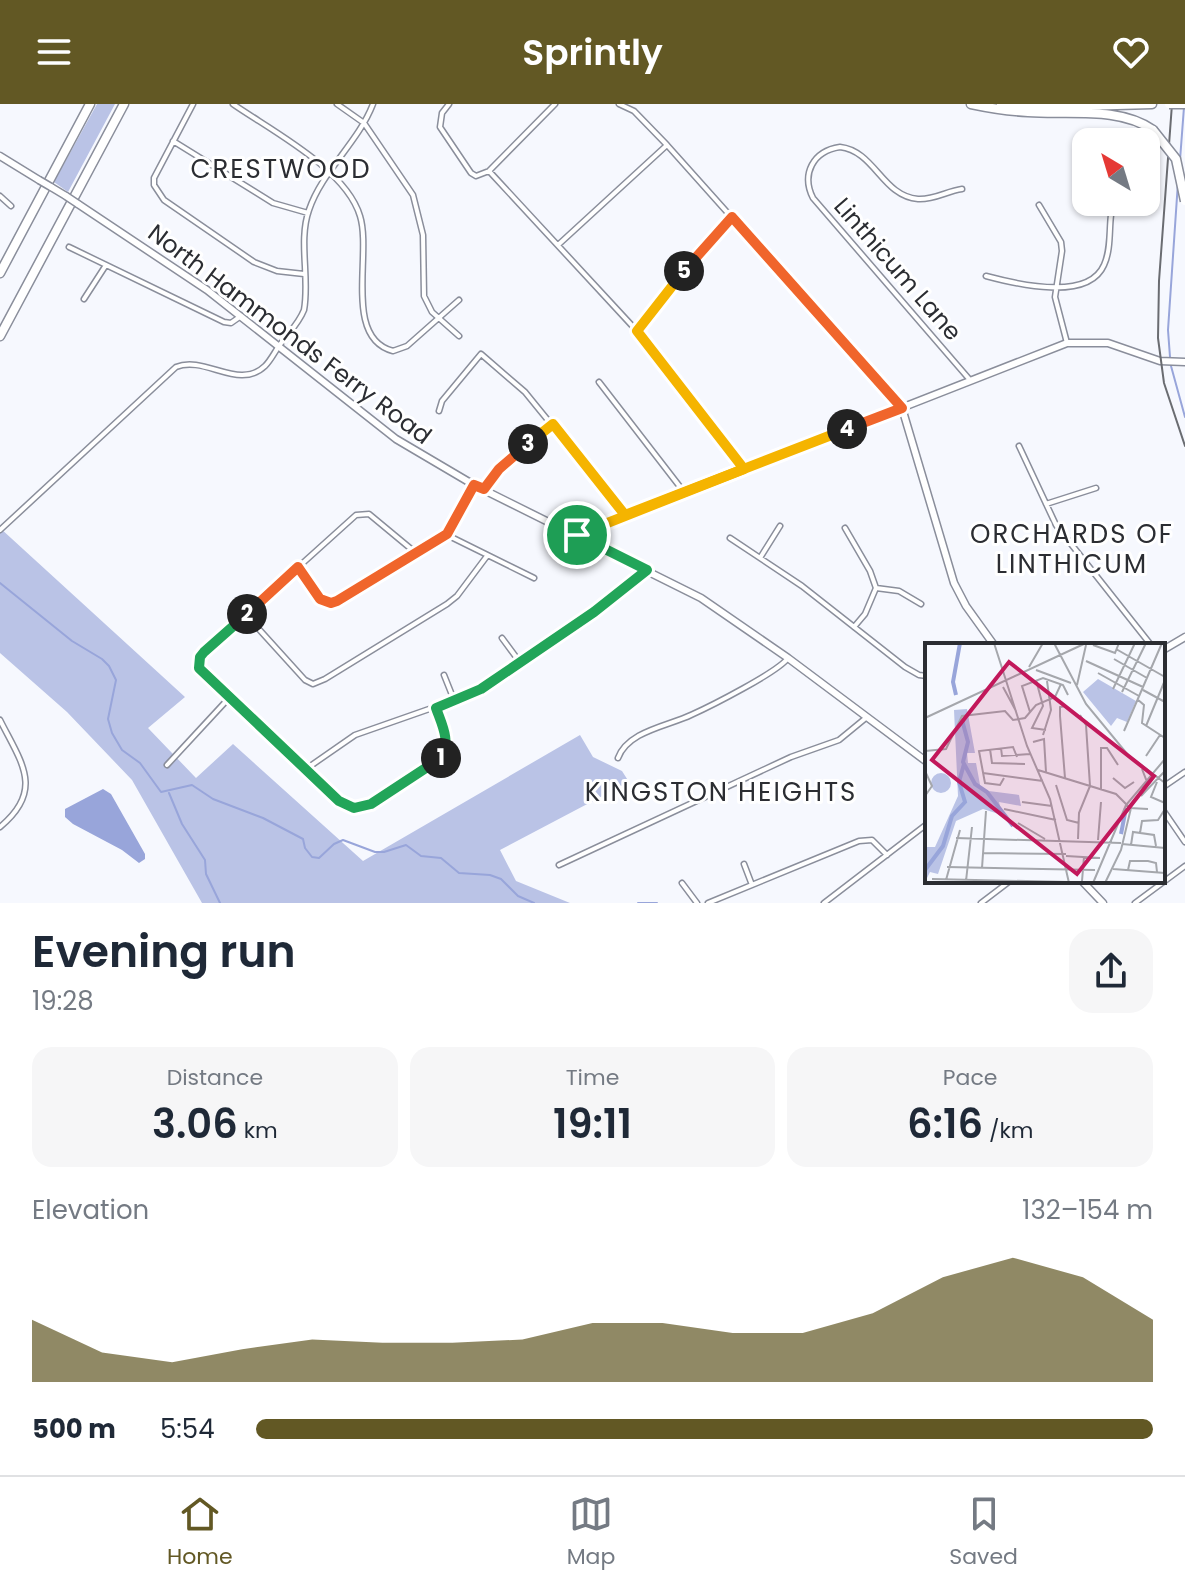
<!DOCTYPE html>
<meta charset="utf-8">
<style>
body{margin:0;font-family:Poppins,sans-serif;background:#f6f6f7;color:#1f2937;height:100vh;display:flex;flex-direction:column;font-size:30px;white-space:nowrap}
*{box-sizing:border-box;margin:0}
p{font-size:26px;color:#747a83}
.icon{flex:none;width:44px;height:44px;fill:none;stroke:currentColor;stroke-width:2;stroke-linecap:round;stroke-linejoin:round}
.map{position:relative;height:799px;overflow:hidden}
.side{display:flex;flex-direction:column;background:#fff;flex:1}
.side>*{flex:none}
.needle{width:52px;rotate:322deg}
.buttons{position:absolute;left:1072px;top:24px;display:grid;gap:16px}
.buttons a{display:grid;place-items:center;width:88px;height:88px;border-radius:16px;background:#fff;box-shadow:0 2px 6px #0004;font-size:40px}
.pin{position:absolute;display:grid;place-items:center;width:68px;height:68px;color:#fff;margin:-34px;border:4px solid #fff;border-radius:50%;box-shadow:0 2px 8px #0007}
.km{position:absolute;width:40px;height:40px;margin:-20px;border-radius:50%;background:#222;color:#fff;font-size:22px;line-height:40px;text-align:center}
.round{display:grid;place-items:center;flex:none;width:84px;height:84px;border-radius:24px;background:#f6f6f7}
.headline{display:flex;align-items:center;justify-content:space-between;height:136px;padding:0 32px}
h1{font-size:44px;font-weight:600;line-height:60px}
.figures{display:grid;grid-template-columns:repeat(3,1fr);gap:12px;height:136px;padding:8px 32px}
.figures div{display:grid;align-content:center;border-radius:20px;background:#f6f6f7;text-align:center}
.figures b{font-size:40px;font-weight:600}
.figures small{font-size:22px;font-weight:400}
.figures p{font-size:22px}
.chart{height:224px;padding:16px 32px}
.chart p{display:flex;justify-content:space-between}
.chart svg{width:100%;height:144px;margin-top:8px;fill:#625824;opacity:.7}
ul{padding:0 32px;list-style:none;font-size:26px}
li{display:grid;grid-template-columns:128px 96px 1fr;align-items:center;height:60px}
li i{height:20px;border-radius:10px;background:#625824}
header{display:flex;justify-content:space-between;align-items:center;height:104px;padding:0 32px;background:#625824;color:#fff;font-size:36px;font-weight:600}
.dock{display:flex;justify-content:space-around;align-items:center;height:112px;border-top:2px solid #e0e1e3;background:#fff;font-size:22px;color:#747a83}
.dock a{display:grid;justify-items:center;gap:4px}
.dock .active{color:#625824}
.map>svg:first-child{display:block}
.green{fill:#bac3e6}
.water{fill:#98a5da}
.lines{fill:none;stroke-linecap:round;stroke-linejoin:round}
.stream{stroke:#98a5da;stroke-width:2}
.street-casing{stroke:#8a8e9b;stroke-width:7}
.secondary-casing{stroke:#8a8e9b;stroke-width:9}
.highway-casing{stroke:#8a8e9b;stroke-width:11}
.street{stroke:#fff;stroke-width:4}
.secondary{stroke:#fff;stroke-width:6}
.highway{stroke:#fff;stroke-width:8}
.tram{stroke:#6a6c71;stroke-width:2}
.secondary-bridge-casing{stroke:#8a8e9b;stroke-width:9;stroke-linecap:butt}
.highway-bridge-casing{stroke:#8a8e9b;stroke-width:11;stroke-linecap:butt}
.secondary-bridge{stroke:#fff;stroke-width:6}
.highway-bridge{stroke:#fff;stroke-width:8}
.split-1-casing{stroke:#fff;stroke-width:16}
.split-2-casing{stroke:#fff;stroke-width:16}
.split-3-casing{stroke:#fff;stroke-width:16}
.split-4-casing{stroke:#fff;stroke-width:16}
.split-5-casing{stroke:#fff;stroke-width:16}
.split-6-casing{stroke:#fff;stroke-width:16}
.split-1{stroke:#22a559;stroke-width:10}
.split-2{stroke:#22a559;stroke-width:10}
.split-3{stroke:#f0652b;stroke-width:10}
.split-4{stroke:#f5b400;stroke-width:10}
.split-5{stroke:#f0652b;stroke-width:10}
.split-6{stroke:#f5b400;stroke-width:10}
.labels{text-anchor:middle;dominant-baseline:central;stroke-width:6;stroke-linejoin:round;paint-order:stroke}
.street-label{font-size:24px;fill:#2b2d32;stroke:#fff}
.neighbourhood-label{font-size:26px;letter-spacing:2px;fill:#2b2d32;stroke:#fff}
.inset-river{fill:none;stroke:#98a5da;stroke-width:4}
.inset-road{fill:none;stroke:#a5a7ac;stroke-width:2}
.view{fill:#c2185b;fill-opacity:0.15;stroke:#c2185b;stroke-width:4}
.inset-edge{fill:none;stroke:#2b2d32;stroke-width:4}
</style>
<header><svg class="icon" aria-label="menu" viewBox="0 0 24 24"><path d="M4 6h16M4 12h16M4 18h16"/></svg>Sprintly<svg class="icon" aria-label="heart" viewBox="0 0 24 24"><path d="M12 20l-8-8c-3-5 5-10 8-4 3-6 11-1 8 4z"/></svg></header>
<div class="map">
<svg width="1185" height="799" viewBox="0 0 1185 799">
<rect width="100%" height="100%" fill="#f6f8fe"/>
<path class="green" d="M97 0H115L68 88 54 78Z
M0 424 185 593 148 624 196 674 233 640 363 757 580 631 593 653 622 667 629 678 500 746 516 777 570 799H202L132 676 67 608 0 549Z"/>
<path class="water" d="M103 685 111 690 145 750V755L139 759 122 746 73 720 65 713V705Z"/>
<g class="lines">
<path class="stream" d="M1180 56 1184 3
M1170 253 1168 226 1178 78
M1171 262 1185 313
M0 479 72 537 102 555 109 562 116 576 108 615 112 629 122 646 140 659 161 688 192 681 213 695 263 714 303 735 305 744 312 753 319 754 334 740 343 736 375 748H384L406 741 421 752 441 754 459 769 490 771 501 775 518 792 534 799
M169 689 182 720 205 756 206 770 220 799
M638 799H657"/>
<g class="street-casing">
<path id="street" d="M193 0 154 74V81L164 96 254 158 277 167 304 170
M233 0C272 27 346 65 360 112 372 150 343 234 393 247L407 242 459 196
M337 0 364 19 413 91 423 131 424 192 432 208 459 232
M449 0 442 9 440 23 471 69 476 72 489 67 555 0
M619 0 634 7 667 41 902 304
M173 37 273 99 308 109
M489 67 637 227 744 365
M962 85C947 87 934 96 918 95 882 92 875 47 840 43 813 47 801 70 813 94L970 276
M0 92 11 102
M1039 101 1061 138 1062 147 1055 193 1067 239
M558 141 667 41
M69 143 224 218 231 219 241 212
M986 172C1016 180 1088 198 1104 161 1111 146 1109 127 1111 111
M84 195 106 161
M637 227 681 170 732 113
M599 278 684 388
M439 307 442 297 481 250 525 288 625 411
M1019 342 1056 421 1151 541
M484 385 506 358 553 320
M1046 400 1096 384
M845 424 870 467 876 484 865 510 854 523
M0 426 176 263C205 251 239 287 265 262 271 256 274 249 279 242 288 229 298 221 304 206 310 174 298 137 309 106 322 67 358 39 373 0
M447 431 534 474
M730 434 802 482 905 563 919 571 927 572
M416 449 369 410 356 411 204 548 200 553 199 564 339 697 354 704 371 700 440 656C452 638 442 622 436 604
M760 454 780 422
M298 464C308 478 318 502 337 497L447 430 474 381
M876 484 899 487 921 500
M246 511 305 576 313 580 325 575 447 500 457 492 487 452
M502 534 519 557
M444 571 454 596
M0 616C21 658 45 686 0 723
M618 654C628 627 668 622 691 611 711 602 778 568 788 554
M167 661 229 594
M306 665 355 631 472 590 594 508 646 467
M1163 683 1185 668
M1163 706 1185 738
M744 760 752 781
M559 761 791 653 839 636 867 613
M682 779 697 799
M708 799 859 737 872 736 887 751
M824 799 927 720
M981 799 1010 777
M1135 799 1185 762"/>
</g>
<g class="secondary-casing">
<path id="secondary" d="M0 52 39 76
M51 83 66 92
M78 100 207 186 396 335 474 381 701 494 788 554 927 658
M902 304 954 479 966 502 994 541
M577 431 1067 239H1108L1160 257 1185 258
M1163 546 1185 533
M1082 777 1103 799"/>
</g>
<g class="highway-casing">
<path id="highway" d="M971 0C990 4 1009 7 1028 8 1068 11 1119 2 1153 26
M1001 0 1046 3 1152 0
M0 169 90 0
M0 232 124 0"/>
</g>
<use href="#street" class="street"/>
<use href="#secondary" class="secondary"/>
<use href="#highway" class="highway"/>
<path class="tram" d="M1172 0 1159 177 1158 234 1164 279 1185 342"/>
<g class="secondary-bridge-casing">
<path id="secondary-bridge" d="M39 76 51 83
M66 92 78 100"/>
</g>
<g class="highway-bridge-casing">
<path id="highway-bridge" d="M1169 0H1185
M1153 26 1176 55 1185 97"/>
</g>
<use href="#secondary-bridge" class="secondary-bridge"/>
<use href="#highway-bridge" class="highway-bridge"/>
</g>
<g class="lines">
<g class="split-1-casing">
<path id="split-1" d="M441 654C451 637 442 621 436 604L481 585 594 508 647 466 577 431"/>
</g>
<g class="split-2-casing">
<path id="split-2" d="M247 510 204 548 200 553 199 564 339 697 354 704 371 700 441 654"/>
</g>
<g class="split-3-casing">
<path id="split-3" d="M247 510 298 463 320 495 331 499 337 497 447 430 474 381 484 385 499 365 528 340"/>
</g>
<g class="split-4-casing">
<path id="split-4" d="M528 340 553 320 625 411 847 325"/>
</g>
<g class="split-5-casing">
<path id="split-5" d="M684 167 732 113 902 304 847 325"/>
</g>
<g class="split-6-casing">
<path id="split-6" d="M577 431 744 365 637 227 684 167"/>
</g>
<use href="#split-1" class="split-1"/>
<use href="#split-2" class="split-2"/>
<use href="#split-3" class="split-3"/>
<use href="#split-4" class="split-4"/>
<use href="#split-5" class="split-5"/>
<use href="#split-6" class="split-6"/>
</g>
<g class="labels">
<g class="street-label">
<text transform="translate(898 165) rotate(49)">Linthicum Lane</text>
<text transform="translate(290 230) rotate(37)">North Hammonds Ferry Road</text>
</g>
<g class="neighbourhood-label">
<text x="281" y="65">CRESTWOOD</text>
<text x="1072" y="430">ORCHARDS OF<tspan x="1072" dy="30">LINTHICUM</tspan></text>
<text x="721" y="688">KINGSTON HEIGHTS</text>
</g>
</g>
<g transform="translate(925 539)">
<rect width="240" height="240" fill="#f6f8fe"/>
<path d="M173 36 211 58 202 79 192 75 186 83 158 49ZM42 66 50 110H42L43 120H51L56 147 94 152 96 163 74 159 77 172 58 166 31 178 13 231 5 229 2 235 0 204H10L33 153 29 67ZM6 140a10 10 0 1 1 20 0a10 10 0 1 1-20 0Z" fill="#bac3e6"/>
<path class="inset-river" d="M31 52 28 39 35 0M37 77 43 99 38 119 50 141 62 149 88 183M196 191 201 165M0 227 18 203 27 173 40 159 34 139 39 121"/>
<path class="inset-road" d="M69 0 102 103 125 156 144 240M129 0 161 61 203 112 240 140M168 2 190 10 194 0M191 6 240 34M189 16 222 35M161 18 218 44M104 24 118 0M111 27 146 40M173 30 214 53M111 37 118 63 107 85 121 87M152 42 161 2M78 44 91 68M188 46 210 0M218 47 240 59M197 49 221 0M212 56 219 62 217 80 240 95M105 69 97 43 118 35 138 42 143 52M0 75 161 0M221 83 240 37M199 88 237 0M118 92 126 67 122 38M108 99 119 96 121 129M76 105 77 113 105 111M65 106 67 120 100 121M0 108 21 106 37 73 80 68 88 77 100 75 111 62 130 54 136 41M221 113 235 92M113 127 191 151 205 165 223 166M0 128 7 143 0 153M58 130 118 138M79 135 75 142 60 140 54 108 88 104 92 114M140 135 135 73V64L142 63M188 135 200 145 209 139M232 139 226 154 240 160M131 142 142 177 154 180M176 146V105H182L193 122M216 153 240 128M97 159 127 163M205 165 222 139 217 126M79 166 131 177M93 180 120 196M215 190 217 178 233 177 240 166M31 195 196 200M153 196 154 170 165 143 161 82 155 72M173 197 176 159M197 201 240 205M206 202 208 189 229 192 231 203M58 210 141 211M141 213 175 215M22 224 170 227M57 225 61 168M188 226 240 230M203 227 205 218H223L231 220 232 229M7 236 144 239M21 237 35 187M41 238 47 184M157 238 159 214M168 240 201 162 240 116M180 240 196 207 206 165"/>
<path class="view" d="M84 19 229 133 152 231 7 117Z"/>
<rect width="240" height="240" class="inset-edge"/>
</g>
</svg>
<div class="buttons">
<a><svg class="needle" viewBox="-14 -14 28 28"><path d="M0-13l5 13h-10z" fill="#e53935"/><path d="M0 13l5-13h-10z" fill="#747a83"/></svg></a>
</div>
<div class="pin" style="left:577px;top:431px;background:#1e9e55"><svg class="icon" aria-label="arrive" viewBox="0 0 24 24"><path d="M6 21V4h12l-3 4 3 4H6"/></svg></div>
<b class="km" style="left:441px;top:654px">1</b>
<b class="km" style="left:247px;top:510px">2</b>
<b class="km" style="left:528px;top:340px">3</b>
<b class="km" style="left:847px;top:325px">4</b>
<b class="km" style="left:684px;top:167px">5</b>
</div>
<section class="side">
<div class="headline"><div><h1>Evening run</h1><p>19:28</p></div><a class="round"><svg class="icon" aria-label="share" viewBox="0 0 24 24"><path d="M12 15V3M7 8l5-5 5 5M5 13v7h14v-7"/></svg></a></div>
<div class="figures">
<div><p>Distance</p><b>3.06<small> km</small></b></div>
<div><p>Time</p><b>19:11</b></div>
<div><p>Pace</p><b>6:16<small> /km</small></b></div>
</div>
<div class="chart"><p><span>Elevation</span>132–154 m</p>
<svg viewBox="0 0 160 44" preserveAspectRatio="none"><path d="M0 44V25L10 35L20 38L30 34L40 31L50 32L60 32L70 31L80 26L90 26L100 29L110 29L120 23L130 12L140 6L150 12L160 25V44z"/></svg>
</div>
<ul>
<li><b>500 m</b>5:54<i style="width:100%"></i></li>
</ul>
</section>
<nav class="dock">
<a class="active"><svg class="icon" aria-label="home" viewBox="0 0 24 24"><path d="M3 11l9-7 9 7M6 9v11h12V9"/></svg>Home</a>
<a><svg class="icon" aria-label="map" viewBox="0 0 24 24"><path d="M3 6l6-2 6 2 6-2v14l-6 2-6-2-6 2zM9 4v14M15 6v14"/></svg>Map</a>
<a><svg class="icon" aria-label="saved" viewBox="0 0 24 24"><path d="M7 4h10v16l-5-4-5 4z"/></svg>Saved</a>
</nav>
